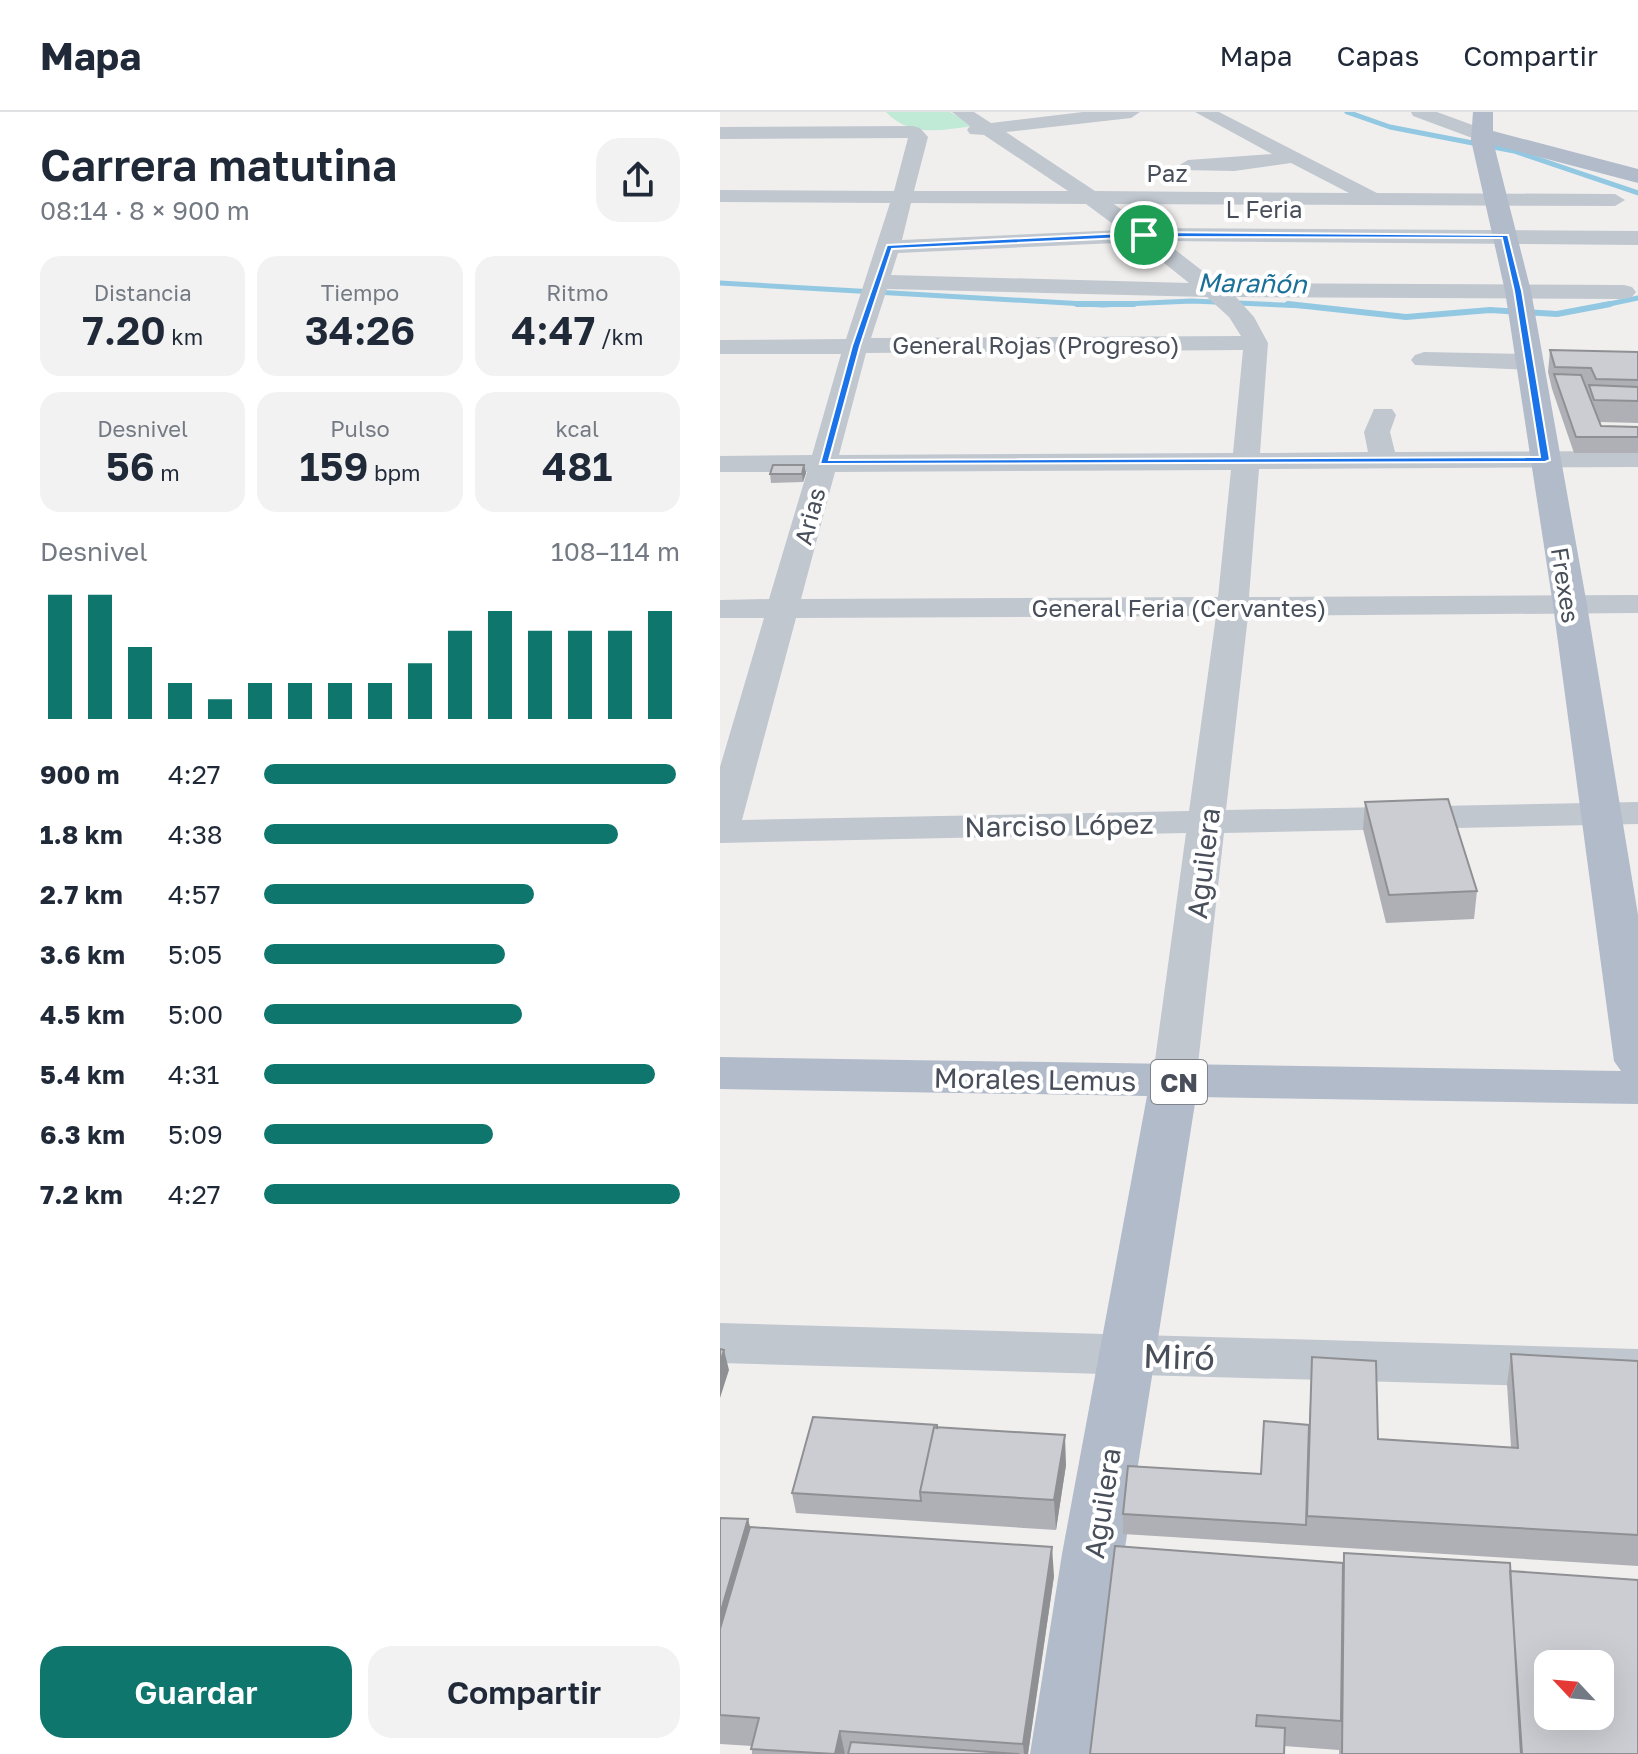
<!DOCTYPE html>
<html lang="es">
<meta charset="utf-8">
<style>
body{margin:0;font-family:"Golos Text",sans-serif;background:#f2f2f3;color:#1f2937;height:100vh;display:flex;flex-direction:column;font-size:30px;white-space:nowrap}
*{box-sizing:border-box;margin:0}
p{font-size:26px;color:#747a83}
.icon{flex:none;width:44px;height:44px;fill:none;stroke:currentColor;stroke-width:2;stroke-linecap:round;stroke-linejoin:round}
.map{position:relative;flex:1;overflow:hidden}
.side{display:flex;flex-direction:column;background:#fff;width:720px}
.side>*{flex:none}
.needle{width:52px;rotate:296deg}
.fabs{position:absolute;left:814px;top:1538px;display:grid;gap:16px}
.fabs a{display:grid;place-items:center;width:80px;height:80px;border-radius:16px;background:#fff;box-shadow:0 8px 32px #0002;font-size:40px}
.pin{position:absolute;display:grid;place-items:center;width:68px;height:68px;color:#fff;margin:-34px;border:4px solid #fff;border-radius:50%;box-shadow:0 2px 8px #0007}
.round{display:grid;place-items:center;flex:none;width:84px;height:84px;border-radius:24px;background:#f2f2f3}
.headline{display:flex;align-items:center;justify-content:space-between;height:136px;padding:0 40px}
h1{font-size:44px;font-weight:600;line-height:60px}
.stats{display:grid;grid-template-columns:repeat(3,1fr);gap:12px;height:136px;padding:8px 40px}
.stats div{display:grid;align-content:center;border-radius:20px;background:#f2f2f3;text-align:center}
.stats b{font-size:40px;font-weight:600}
.stats small{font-size:22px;font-weight:400}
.stats p{font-size:22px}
.chart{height:224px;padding:16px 40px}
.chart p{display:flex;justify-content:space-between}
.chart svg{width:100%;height:144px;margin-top:8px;stroke:#0f766e;stroke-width:6}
.action{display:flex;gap:16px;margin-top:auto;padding:16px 40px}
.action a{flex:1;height:92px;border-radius:24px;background:#0f766e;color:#fff;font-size:32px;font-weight:600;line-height:92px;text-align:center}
.action a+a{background:#f2f2f3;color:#1f2937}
ul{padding:0 40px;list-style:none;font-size:26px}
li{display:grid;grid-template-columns:128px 96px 1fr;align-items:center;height:60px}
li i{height:20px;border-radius:10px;background:#0f766e}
header{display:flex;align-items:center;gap:48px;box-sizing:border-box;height:112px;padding:0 40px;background:#fff;border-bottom:2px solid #e0e1e3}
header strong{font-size:38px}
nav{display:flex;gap:44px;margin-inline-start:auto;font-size:28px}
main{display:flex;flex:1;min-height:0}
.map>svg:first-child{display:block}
.green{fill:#c1ead6}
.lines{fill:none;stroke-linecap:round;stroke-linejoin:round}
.stream-far1{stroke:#93c8e2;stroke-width:5}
.stream{stroke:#93c8e2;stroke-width:6}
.minor{fill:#c0c7cf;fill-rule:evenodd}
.major{fill:#b1bbca;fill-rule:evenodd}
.wall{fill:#afb0b5}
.shaded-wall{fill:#8f9093}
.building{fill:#cccdd2;stroke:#8f9093;stroke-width:2;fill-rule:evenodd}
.route{fill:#1a73e8;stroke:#fff;stroke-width:2;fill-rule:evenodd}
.labels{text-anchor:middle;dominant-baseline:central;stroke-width:8;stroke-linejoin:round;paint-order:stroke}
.far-street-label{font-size:24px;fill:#484f5a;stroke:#fff}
.far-water-label{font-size:26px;font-style:italic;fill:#1b709a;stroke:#fff}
.shield{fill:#fff;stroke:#7f848c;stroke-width:2}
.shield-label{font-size:26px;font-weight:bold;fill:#484f5a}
.street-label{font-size:28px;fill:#484f5a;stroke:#fff}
.near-street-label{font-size:34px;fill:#484f5a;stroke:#fff}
</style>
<header>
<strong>Mapa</strong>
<nav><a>Mapa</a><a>Capas</a><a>Compartir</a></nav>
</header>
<main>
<section class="side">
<div class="headline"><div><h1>Carrera matutina</h1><p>08:14 · 8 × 900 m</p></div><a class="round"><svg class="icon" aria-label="share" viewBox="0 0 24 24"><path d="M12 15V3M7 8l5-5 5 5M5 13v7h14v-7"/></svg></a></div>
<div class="stats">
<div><p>Distancia</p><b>7.20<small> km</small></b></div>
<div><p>Tiempo</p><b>34:26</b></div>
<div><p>Ritmo</p><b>4:47<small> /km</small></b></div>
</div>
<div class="stats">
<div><p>Desnivel</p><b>56<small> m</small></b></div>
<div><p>Pulso</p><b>159<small> bpm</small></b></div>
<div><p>kcal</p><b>481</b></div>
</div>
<div class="chart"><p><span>Desnivel</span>108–114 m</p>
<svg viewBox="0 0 160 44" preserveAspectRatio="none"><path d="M5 44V6M15 44V6M25 44V22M35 44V33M45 44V38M55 44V33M65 44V33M75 44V33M85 44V33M95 44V27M105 44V17M115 44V11M125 44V17M135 44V17M145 44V17M155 44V11"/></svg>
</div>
<ul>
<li><b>900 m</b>4:27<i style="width:99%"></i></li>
<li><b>1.8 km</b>4:38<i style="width:85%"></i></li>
<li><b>2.7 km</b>4:57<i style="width:65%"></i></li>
<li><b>3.6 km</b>5:05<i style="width:58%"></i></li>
<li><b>4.5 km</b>5:00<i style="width:62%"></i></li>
<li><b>5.4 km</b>4:31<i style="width:94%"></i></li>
<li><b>6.3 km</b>5:09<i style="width:55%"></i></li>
<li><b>7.2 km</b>4:27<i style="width:100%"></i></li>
</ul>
<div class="action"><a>Guardar</a><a>Compartir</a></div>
</section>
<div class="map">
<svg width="918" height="1642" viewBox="0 0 918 1642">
<rect width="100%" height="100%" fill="#f1efee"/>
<path class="green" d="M166 0H230L254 14C221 18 191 26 166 0Z"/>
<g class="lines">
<path class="stream-far1" d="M627 0 670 15 794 39 918 81
M0 171 382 193 472 189 586 194
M880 194 918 186"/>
<path class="stream" d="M357 192H414
M568 192 686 205 770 198 837 202 890 192"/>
<path class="minor" d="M232 0H254L271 11 363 0H420L411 6 286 20 375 79 629 81 571 51 514 59 461 58 458 54 468 48 552 42 475 0H499L657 81 895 82 905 88 895 94 394 92 427 116 918 119V133L444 129 498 171 904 173 912 175 916 180 912 185 904 187 516 185 534 205 548 231 540 341 648 340 644 320 654 297H672L676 303 670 320 675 340 918 339V355L539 357 529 485 918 483V501L528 504 506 698 918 690V712L504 721 476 970 470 980 454 985 438 980 432 970 466 721 0 731V655L44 506H0V488L49 487 87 360H0V344L92 343 121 242H0V228L126 227 170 91 0 90V78L174 79 188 26 0 27V15L193 14 200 16 208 25 194 79H348L264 23 250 22 247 18 250 14ZM191 91 366 92 401 118 182 128ZM418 130 469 171 171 163 178 141ZM167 177 487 185 509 205 521 224 151 226ZM523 238 513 341 119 343 146 241ZM511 358 498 485 81 487 115 360ZM496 504 469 699 22 708 76 506Z
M691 0H717L769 19 772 23 769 27H755L693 4Z
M704 240 809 242 818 245 822 250 818 255 809 258 695 253 691 248 695 243Z
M0 1211 918 1237V1277L0 1251Z"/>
<path class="major" d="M753 0H773V19L918 57V71L774 33 811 179 867 493 918 803V992L476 985 404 1442 378 1642H310L342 1442 427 984 0 977V945L901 959 894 949 833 493 785 179 751 28Z"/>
</g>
<path class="wall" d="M830 238 918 240V311L879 310 881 314 918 315V341H854L832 277 828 260Z
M84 353 86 361 83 370 51 371 50 362Z
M645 690 757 779 754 807 666 811 643 717Z
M791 1242 918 1249V1454L403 1422V1402L541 1362 589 1312 592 1245 658 1327 791 1335 787 1272Z
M217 1313 218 1316 346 1353 336 1418 76 1401 72 1381Z
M0 1406 28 1407 30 1415 334 1464 308 1642H32V1634L0 1632Z
M624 1441 790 1459 918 1642H619V1634V1638L564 1634 370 1642 623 1451Z"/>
<path class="shaded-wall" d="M84 353 86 361 83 370 82 362Z
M4 1238 9 1258 0 1286V1251Z
M345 1323 346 1353 336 1418 334 1388Z
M28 1407 37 1445 0 1530V1502Z
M332 1435 334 1464 308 1642H304L303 1632Z
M120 1619 125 1642H115Z"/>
<path class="building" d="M830 238 918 240V268L876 267 871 256 835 255Z
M834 262 861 263 881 314 918 315V325H856Z
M869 273 918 275V289L874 288Z
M53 353H84L82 362H50Z
M728 687 757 779 669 783 645 690Z
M0 1237 4 1238 0 1251Z
M791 1242 918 1249V1423L587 1404 592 1245 656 1249 658 1327 798 1336Z
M93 1305 217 1313V1316L214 1315 200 1380 201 1389 72 1381Z
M544 1309 589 1313 586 1413 403 1402 408 1354 541 1362Z
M214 1315 345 1323 334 1388 200 1380Z
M0 1406 28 1407 0 1502Z
M30 1415 332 1435 303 1632 120 1619 115 1642 31 1637 39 1606 0 1603V1517Z
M395 1434 623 1451 621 1609 537 1603 536 1614 565 1616 564 1642H370Z
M624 1441 790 1451 801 1642H622Z
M790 1459 918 1468V1642H802ZM828 1552H880V1604H828Z
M131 1630 299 1642H128Z"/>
<path class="route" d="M424 120 788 123 802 179 830 348 825 350 100 352 132 234 167 133ZM424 125 782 126 794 179 820 345 109 348 140 234 172 137Z"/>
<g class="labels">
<g class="far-street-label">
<text x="447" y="60">Paz</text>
<text x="544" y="96">L Feria</text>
<text x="316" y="232">General Rojas (Progreso)</text>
<text transform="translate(89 404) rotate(-75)">Arias</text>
<text transform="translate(846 473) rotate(81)">Frexes</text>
<text x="459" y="495">General Feria (Cervantes)</text>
</g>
<g class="far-water-label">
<text transform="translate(532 171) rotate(1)">Marañón</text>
</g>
<rect class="shield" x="431" y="948" width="56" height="44" rx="6"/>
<g class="shield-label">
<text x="459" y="970">CN</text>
</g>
<g class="street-label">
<text transform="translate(339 713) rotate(-1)">Narciso López</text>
<text transform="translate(483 751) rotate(-83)">Aguilera</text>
<text transform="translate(315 967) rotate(1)">Morales Lemus</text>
<text transform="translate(382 1391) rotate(-81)">Aguilera</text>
</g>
<g class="near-street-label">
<text transform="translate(459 1244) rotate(2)">Miró</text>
</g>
</g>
</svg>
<div class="fabs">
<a><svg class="needle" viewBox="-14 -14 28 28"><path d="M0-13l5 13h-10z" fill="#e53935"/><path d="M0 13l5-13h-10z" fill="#747a83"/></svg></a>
</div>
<div class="pin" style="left:424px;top:123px;background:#1e9e55"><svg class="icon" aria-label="arrive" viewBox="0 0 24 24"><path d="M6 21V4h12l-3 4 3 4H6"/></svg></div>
</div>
</main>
